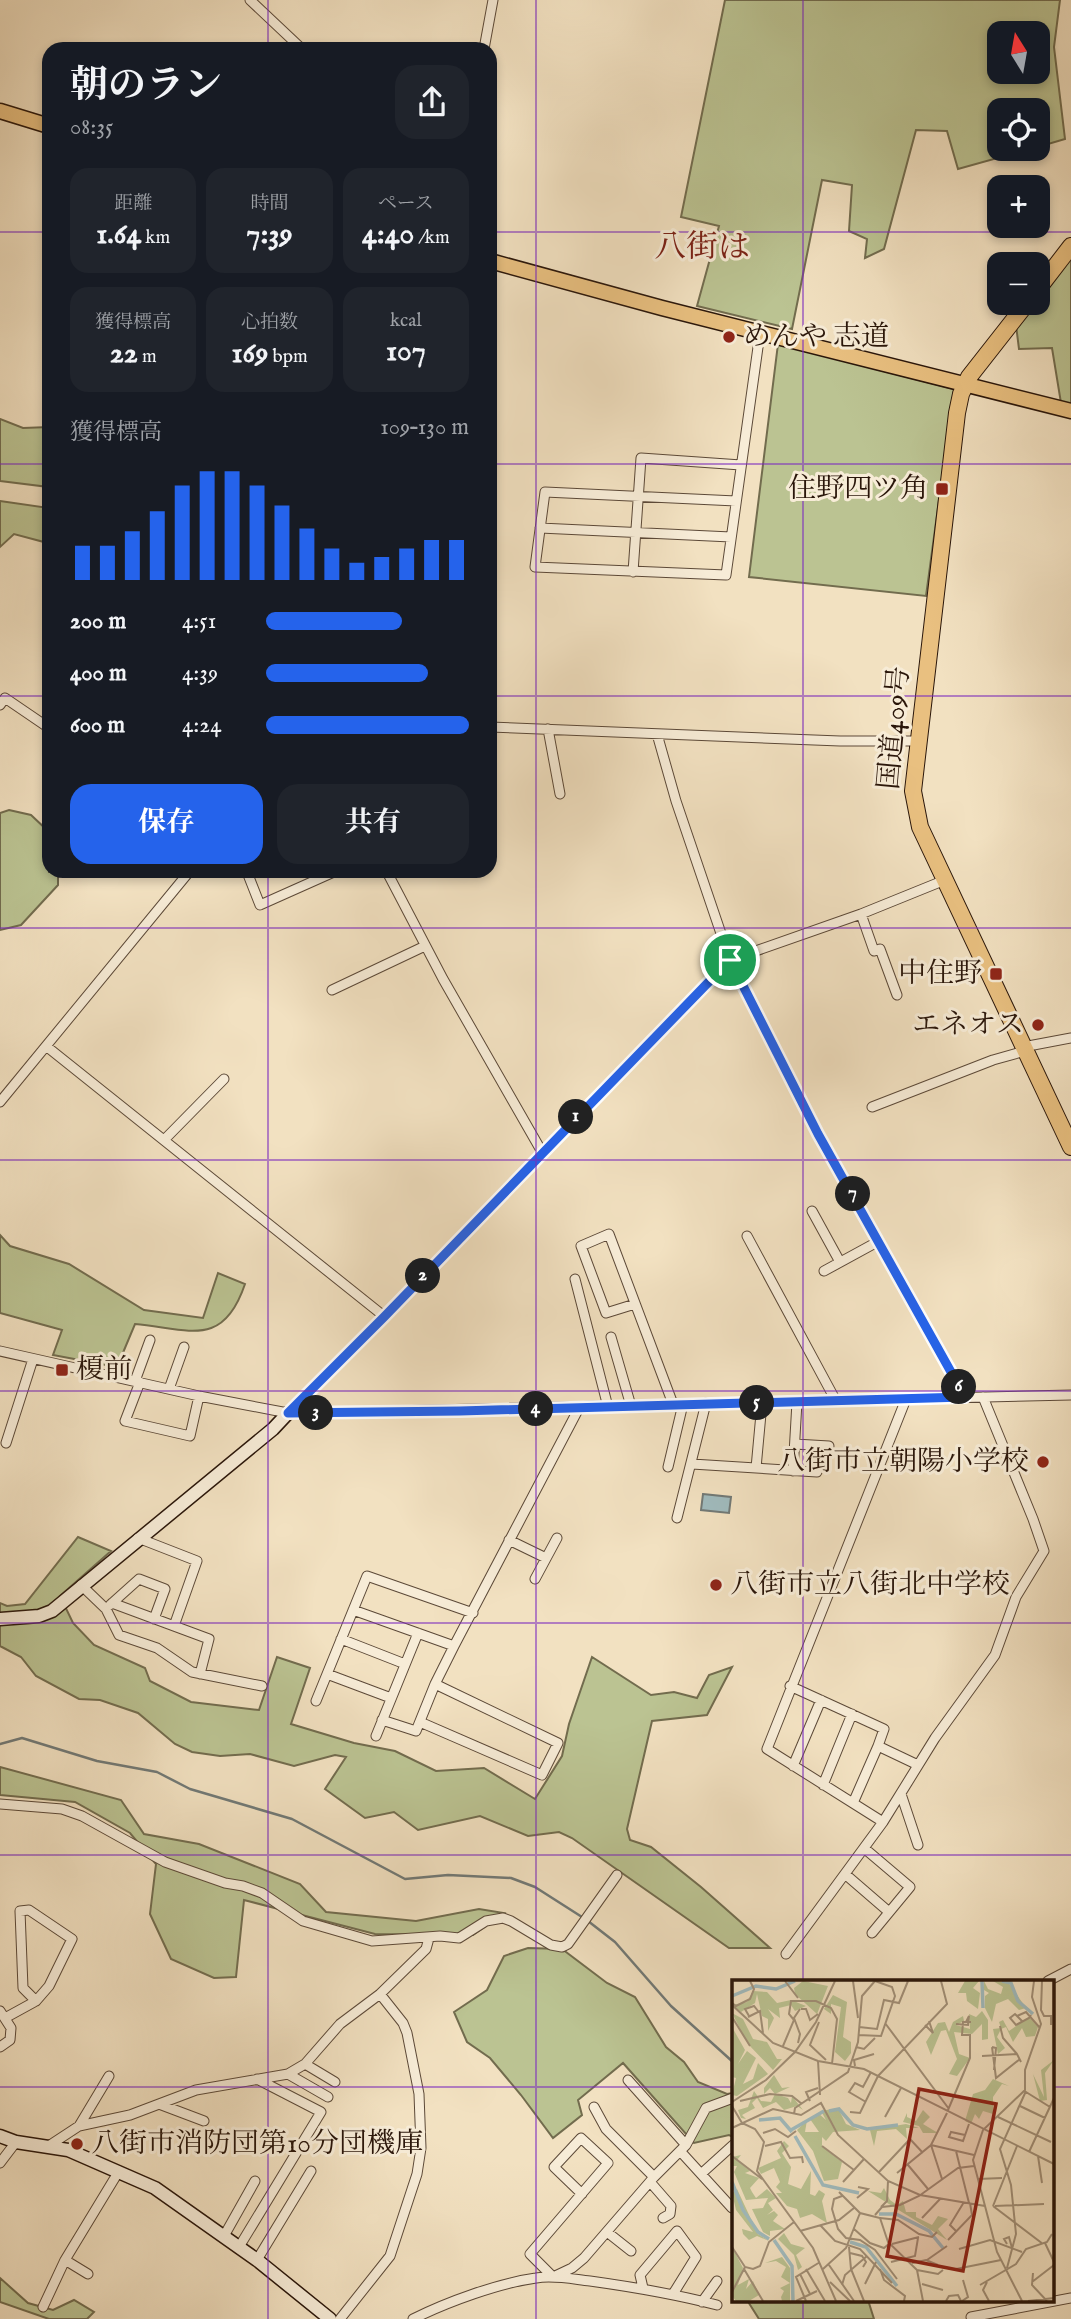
<!DOCTYPE html>
<html lang="ja">
<meta charset="utf-8">
<style>
body{margin:0;font-family:"IM FELL English","Noto Serif JP",serif;background:#20242c;color:#f1f3f6;height:100vh;display:flex;flex-direction:column;font-size:26px;white-space:nowrap}
*{box-sizing:border-box;margin:0}
p{font-size:23px;color:#9ea1a6}
.icon{flex:none;width:38px;height:38px;fill:none;stroke:currentColor;stroke-width:2;stroke-linecap:round;stroke-linejoin:round}
.map{position:relative;flex:1;overflow:hidden}
.drawer{position:absolute;left:42px;top:42px;width:455px;height:836px;display:flex;flex-direction:column;background:#171b24;border-radius:21px;box-shadow:0 4px 10px #0003}
.drawer>*{flex:none}
.needle{width:46px;rotate:349deg}
.controls{position:absolute;left:987px;top:21px;display:grid;gap:14px}
.controls a{display:grid;place-items:center;width:63px;height:63px;border-radius:14px;background:#171b24;box-shadow:0 4px 10px #0003;font-size:35px}
.pin{position:absolute;display:grid;place-items:center;width:60px;height:60px;color:#fff;margin:-30px;border:4px solid #fff;border-radius:50%;box-shadow:0 2px 7px #0007}
.km{position:absolute;width:35px;height:35px;margin:-18px;border-radius:50%;background:#222;color:#fff;font-size:19px;line-height:35px;text-align:center}
.round{display:grid;place-items:center;flex:none;width:74px;height:74px;border-radius:21px;background:#20242c}
.head{display:flex;align-items:center;justify-content:space-between;height:119px;padding:0 28px}
h1{font-size:38px;font-weight:700;line-height:52px}
.metrics{display:grid;grid-template-columns:repeat(3,1fr);gap:10px;height:119px;padding:7px 28px}
.metrics div{display:grid;align-content:center;border-radius:18px;background:#20242c;text-align:center}
.metrics b{font-size:30px;font-weight:700}
.metrics small{font-size:19px;font-weight:400}
.metrics p{font-size:19px}
.chart{height:196px;padding:14px 28px}
.chart p{display:flex;justify-content:space-between}
.chart svg{width:100%;height:126px;margin-top:7px;stroke:#2563eb;stroke-width:6}
.action{display:flex;gap:14px;margin-top:auto;padding:14px 28px}
.action a{flex:1;height:80px;border-radius:21px;background:#2563eb;color:#fff;font-size:28px;font-weight:700;line-height:80px;text-align:center}
.action a+a{background:#20242c;color:#f1f3f6}
ul{padding:0 28px;list-style:none;font-size:23px}
li{display:grid;grid-template-columns:112px 84px 1fr;align-items:center;height:52px}
li i{height:18px;border-radius:9px;background:#2563eb}
.map>svg:first-child{display:block}
.green{fill:#bbc392;stroke:#726c4e;stroke-width:2;fill-rule:evenodd}
.water{fill:#a0bbbe;stroke:#717976;stroke-width:2}
.lines{fill:none;stroke-linecap:round;stroke-linejoin:round}
.stream{stroke:#717976;stroke-width:2.5}
.street-casing{stroke:#5c4938;stroke-width:11}
.secondary-casing{stroke:#2a160a;stroke-width:15}
.primary-casing{stroke:#2a160a;stroke-width:17}
.highway-casing{stroke:#2a160a;stroke-width:18}
.street{stroke:#f7ecd7;stroke-width:9}
.secondary{stroke:#f7ecd7;stroke-width:12}
.primary{stroke:#e9c080;stroke-width:14}
.highway{stroke:#e9c080;stroke-width:16}
.route-casing{stroke:#fff;stroke-width:14}
.route{stroke:#2563eb;stroke-width:9}
.grid{fill:none;stroke:#7b2cbf;stroke-width:2;stroke-opacity:0.55}
.poi-dot{fill:#8f2418;stroke:#f7ecd7;stroke-width:2.5}
.labels{text-anchor:middle;dominant-baseline:central;stroke-width:6;stroke-linejoin:round;paint-order:stroke}
.poi-label{font-size:28px;fill:#2a160a;stroke:#f7ecd7;text-anchor:start}
.street-label{font-size:28px;fill:#2a160a;stroke:#f7ecd7}
.quarter-label{font-size:32px;fill:#7a1f14;stroke:#f7ecd7}
.inset-river{fill:none;stroke:#a0bbbe;stroke-width:3.5}
.inset-road{fill:none;stroke:#a29078;stroke-width:2}
.view{fill:#8f2418;fill-opacity:0.15;stroke:#8f2418;stroke-width:3.5}
.inset-edge{fill:none;stroke:#2a160a;stroke-width:3.5}
</style>
<div class="map">
<svg width="1071" height="2319" viewBox="0 0 1071 2319">
<rect width="100%" height="100%" fill="#f2e1c1"/>
<filter id="stains"><feTurbulence type="fractalNoise" baseFrequency=".00286" numOctaves="4"/><feColorMatrix values="0 0 0 0 .2 0 0 0 0 .09 0 0 0 0 .02 0 0 0 .5 -.17"/></filter>
<radialGradient id="worn" r=".72"><stop offset=".6" stop-color="#630" stop-opacity="0"/><stop offset="1" stop-color="#630" stop-opacity=".3"/></radialGradient>
<path class="green" d="M725 0H1060L1054 47 1065 139 1038 147V110H999V149H1030L958 169 947 131 916 130 884 249 865 258 867 239 849 231 852 185 822 180 792 329 697 306 719 226 681 217ZM999 33H1038V72H999Z
M1071 258V405L1061 403 1052 348 1019 349 1016 325 1034 303H1038V298Z
M778 344 954 389 926 596 749 577Z
M0 419 23 428 49 427V487L0 481Z
M0 501 49 508V536L44 542 14 534 0 547Z
M9 810 31 815 49 832V872H58V885L21 925 0 930V813Z
M0 1235 10 1246 69 1264 144 1310 203 1318 218 1273 245 1284C223 1349 189 1329 135 1324L117 1367 53 1355 62 1330 0 1313Z
M78 1537 111 1551 60 1596 73 1623 94 1645 145 1668 150 1681 191 1702 259 1710 277 1657 310 1668 291 1724 354 1743 395 1751 436 1771 484 1768 535 1799 562 1756 569 1724 592 1657 651 1695 674 1692 697 1698 709 1675 732 1667 707 1715 652 1721 627 1829 630 1840 651 1847 701 1887 770 1948H729L572 1838 559 1832 528 1836 480 1816 418 1830 394 1812 365 1818 325 1789 346 1757 335 1755 294 1766 250 1754 220 1756 192 1752 175 1744 138 1713 100 1700 79 1699 36 1676 21 1657 0 1646V1603L7 1606 25 1604Z
M0 1767 121 1800 144 1834 199 1844 300 1884 326 1912 416 1921 479 1909 504 1913 473 1935 375 1934 244 1900 236 1977 214 1978 171 1959 150 1914 156 1864 130 1833 75 1802 0 1795Z
M528 1948 562 1949 607 1983 635 1997 666 2047 684 2062 698 2082 727 2094 733 2093V2137L729 2135 694 2143 623 2063 578 2100 582 2115 553 2138 521 2095 490 2058 467 2042 454 2012 487 1990 504 1956Z
M0 2278 28 2303 53 2310 74 2300 94 2312 87 2319H49L0 2302Z
M747 2300H868L874 2319H759Z"/>
<path class="water" d="M703 1494 731 1497 729 1513 701 1510Z"/>
<g class="lines">
<path class="stream" d="M0 1744 22 1738 97 1761 157 1772 190 1789 292 1819 405 1879 448 1875 511 1878 535 1887 582 1917
M588 1921 615 1942 671 2006 733 2062"/>
<g class="street-casing">
<path id="street" d="M250 0 302 49
M484 49 493 0
M736 501 545 492 535 567 726 575 760 333
M540 528 731 537
M633 572 641 458 741 465
M0 705 5 698 49 728
M490 727 840 741H918
M548 729 560 794
M657 734 676 801 730 960 819 1134 965 1397
M247 872 260 905 334 872
M387 872 443 979 542 1152
M861 914 874 951 880 949 897 995
M332 990 425 946
M46 1046 385 1317
M1023 1047 1071 1038
M0 1102 189 872
M872 1107 993 1060 1025 1051
M164 1140 224 1079
M812 1211 840 1262
M747 1236 836 1401
M824 1271 879 1241
M575 1279 608 1407
M635 1304 606 1313 581 1246 609 1234 673 1404
M611 1337 631 1406
M0 1351 199 1396 288 1413H302L1071 1395
M135 1381 150 1340
M140 1382 125 1421 190 1436 199 1396
M169 1389 184 1347
M288 1413 385 1317 730 960 861 914 945 880
M6 1443 33 1359
M795 1444 829 1446
M692 1464 817 1472
M668 1467 683 1404
M756 1468 762 1403
M793 1471 797 1402
M677 1518 706 1403
M138 1538 197 1561 174 1626
M509 1540 546 1558
M535 1579 557 1538
M81 1585 106 1609 119 1635 157 1648 192 1672 262 1686
M112 1603 209 1639 200 1674
M110 1605 139 1579 165 1589 154 1619
M353 1610 454 1646
M341 1639 405 1664
M327 1674 391 1698
M790 1686 884 1729 878 1746 918 1765
M316 1701 367 1576 473 1613
M382 1720 416 1731 435 1684 454 1646 579 1408
M420 1722 542 1775 558 1743 435 1684
M376 1736 418 1633
M793 1766 821 1700
M823 1785 852 1714
M901 1794 918 1845
M853 1803 878 1746
M0 1804 62 1809 82 1816 165 1862 225 1883 243 1886 262 1893 303 1921 372 1941 440 1936 459 1938 486 1921 503 1918 511 1921 551 1945 562 1947 568 1944 617 1875
M883 1822 767 1749 906 1399
M864 1848 910 1887 872 1933
M845 1874 889 1912
M786 1954 883 1822 935 1738 995 1655 1016 1597 1044 1551 1033 1519 983 1397
M1048 1981 1071 1969
M0 2011 11 2028 10 2040 0 2047
M5 2018 36 2001 49 1986 72 1939 29 1910 20 1911 23 1988 36 2001
M305 2064 335 2082
M288 2074 328 2097
M628 2080 686 2145
M159 2104 204 2121
M594 2107 606 2129 654 2177
M79 2126 109 2076
M47 2147 79 2126 130 2115 196 2090 288 2074 305 2064 340 2024 380 1994 426 1949 429 1938
M681 2152 732 2208
M0 2163 16 2142
M701 2174 733 2145
M651 2183 671 2206 670 2214 663 2218
M582 2194 554 2167 581 2138 608 2163 530 2254 553 2277 572 2268 584 2258 654 2177 686 2145 706 2108 733 2098
M607 2232 631 2251
M224 2236 255 2181
M239 2247 321 2112 257 2079
M65 2260 88 2274
M257 2260 311 2171
M643 2288 640 2275 677 2231 696 2257 673 2294
M702 2302 717 2281
M43 2307 65 2260 119 2171
M971 2317 1071 2298
M340 2319 390 2256 417 2174 421 2148 419 2094 407 2033 403 2023 380 1994
M413 2319C447 2302 499 2283 536 2278 554 2275 572 2279 590 2281 633 2287 675 2294 717 2305"/>
</g>
<g class="secondary-casing">
<path id="secondary" d="M0 1619 39 1616 52 1611 273 1429 288 1413
M0 2136 16 2142 68 2150 155 2188 257 2260 330 2319"/>
</g>
<g class="primary-casing">
<path id="primary" d="M0 111 49 126
M490 261 662 308 1071 411"/>
</g>
<g class="highway-casing">
<path id="highway" d="M1038 289 1071 246
M1027 303 969 377 961 394 957 413 913 791 920 827 1071 1147"/>
</g>
<use href="#street" class="street"/>
<use href="#secondary" class="secondary"/>
<use href="#primary" class="primary"/>
<use href="#highway" class="highway"/>
</g>
<g class="lines">
<g class="route-casing">
<path id="route" d="M730 960 818 1134 965 1397 460 1411 288 1413 384 1317Z"/>
</g>
<use href="#route" class="route"/>
</g>
<path class="grid" d="M268 0V49M536 0V2319M803 0V1981M0 232H49M490 232H1071M0 464H49M490 464H1071M0 696H49M490 696H1071M268 872V2319M0 928H1071M0 1160H1071M0 1391H1071M0 1623H1071M0 1855H1071M0 2087H733M1052 2087H1071M803 2300V2319"/>
<g class="poi-dot">
<circle cx="729" cy="337" r="7"/>
<rect x="935" y="482" width="14" height="14" rx="3.5"/>
<rect x="989" y="967" width="14" height="14" rx="3.5"/>
<circle cx="1038" cy="1025" r="7"/>
<rect x="55" y="1363" width="14" height="14" rx="3.5"/>
<circle cx="1043" cy="1462" r="7"/>
<circle cx="716" cy="1585" r="7"/>
<circle cx="77" cy="2144" r="7"/>
</g>
<g class="labels">
<g class="poi-label">
<text x="743" y="337">めんや 志道</text>
<text x="928" y="489" text-anchor="end">住野四ツ角</text>
<text x="982" y="974" text-anchor="end">中住野</text>
<text x="1024" y="1025" text-anchor="end">エネオス</text>
<text x="76" y="1370">榎前</text>
<text x="1029" y="1462" text-anchor="end">八街市立朝陽小学校</text>
<text x="730" y="1585">八街市立八街北中学校</text>
<text x="91" y="2144">八街市消防団第10分団機庫</text>
</g>
<g class="street-label">
<text transform="translate(895 728) rotate(-85)">国道409号</text>
</g>
<g class="quarter-label">
<text x="702" y="248">八街は</text>
</g>
</g>
<g transform="translate(732 1980)">
<rect width="322" height="322" fill="#f2e1c1"/>
<path d="M71 1 96 6 85 34 63 14 62 8ZM233 1H247L241 8 248 13 246 29 235 21 234 13H226ZM252 1 256 9 269 14 271 7 261 1 276 2 294 28 287 30 276 19 264 24 260 42 253 28V16L257 13 252 10ZM21 11 35 12 45 23 59 20 74 26 63 31 59 25 47 28 48 38 36 29 42 38 36 51V39L30 36 25 14 23 23 9 32 0 25 15 22ZM101 15 115 22 111 57 119 62V73L113 81 103 72 109 27 99 24V34L92 29ZM250 31 256 40V59L250 60V44L240 54 222 52 227 74 238 78 225 96 217 94 225 79 214 50 209 51 199 75 194 62 206 43 213 42 217 52 221 42 231 36 232 41 224 45 238 49 237 34 244 37ZM0 33 11 39 21 59 35 62 45 79H50L41 90 16 64ZM297 37 306 47 303 56 294 57 290 48 281 62 274 47 269 49 265 57 273 68 266 74 261 49 269 48 267 42 271 40 277 51ZM0 47 13 70 6 84 15 71 24 78 11 104 21 99 26 83 36 94 5 116 0 115 4 98 0 97ZM322 80 313 93 315 120 308 121 301 94 312 117 309 90ZM42 95 50 108 58 107 43 114 56 118 59 123 60 116 71 130 65 126 52 130 44 122 31 128 25 118 20 123 23 128 10 135 14 139 9 138 6 130 16 127 22 111 29 121 39 122 43 114 38 108 32 114V108ZM261 99 277 106 270 104 261 117V134L251 131 247 139 243 134 239 144 233 141 241 114 253 110ZM106 128 114 144 128 150 101 152 94 161 90 157V166L110 182 106 199 92 201 81 171 65 150 75 140 73 152H87L78 139 86 133 94 140 89 131ZM191 130 198 137 191 144 206 153H191L187 146 171 142 175 133V137L184 141ZM174 144 187 148H174L175 159 164 149 145 151 142 166 138 150ZM52 161 57 166 50 173 59 187 56 204 69 209 79 191 78 214 83 216 87 210 93 214 90 221 95 243 80 234 68 238 65 229 55 226 44 213H50L44 207 48 202 42 188 29 194 26 188 49 178 45 171ZM9 175 5 180 18 191 13 193 27 198 18 208 20 212 24 218 35 209 44 218 36 223 41 230 35 235 42 231 46 235 41 241 53 249 38 251V256L31 252 20 229 31 228 36 218 14 220 2 192 5 186H0V177ZM152 208 158 220 165 225 171 221 174 232H184V237L200 245 206 236 216 239 206 249 215 260 136 211 149 213ZM5 209 26 254 37 261 25 256 17 260 11 254 10 249 21 252 4 230 0 213ZM52 253 59 264 73 268 64 275 70 287 66 290 62 275 46 259ZM0 267 11 288 6 305 17 299 14 309 21 301 27 315 17 321H4L0 316ZM50 277 58 288V321H50L49 317 52 311 48 308 58 303 49 297 54 287 44 281 33 283Z" fill="#bbc392"/>
<path class="inset-river" d="M250 1 251 28M270 1 279 3 286 21 301 34M0 16 24 6 44 9 63 1M97 131 107 129 121 145 135 149 166 145M27 140 48 138 60 152M59 150 92 131M63 156 91 205 127 213M0 202 11 230 26 252 37 259M147 234H164L197 251 211 268M42 260 60 286 61 321M118 262 134 267 165 306"/>
<path class="inset-road" d="M53 1 66 18M121 1 126 38M310 1 309 30 312 36H319V45M0 23 4 26 18 19 22 9 18 1M0 25 41 63 86 81 132 89 322 184M69 29H74L78 40 86 34M17 36 13 29 22 26 26 31M285 36 294 32 308 48M0 37 18 66M16 37 28 31 31 53M290 41 283 34 278 38 284 45 297 38 299 35M87 42 78 65 94 80M153 43 217 129M224 44 236 45 237 36 234 42M193 45 201 53 197 41M268 46 271 58 285 74M127 47 145 49 152 20 167 23 176 1M126 55 149 56 163 16 160 7 143 1M238 55H230L231 42H239M66 63 68 54 62 38 68 29M51 66 62 40 57 34 59 21H84L99 28 105 39 100 84M124 67 132 69 143 58M260 67 264 98 288 79M260 67 264 68 262 90M250 76 285 74 289 82M86 81 88 115M123 86 122 80 142 74M146 96 215 24 209 1M294 112 318 127M8 121 38 114 60 116 70 124M78 121 74 112 86 108M0 122 34 100 63 72 84 42 103 1M134 122 117 112 123 103 131 107 139 92M0 126 10 143 23 149 32 162 25 191 81 268 104 321M288 126 313 138M216 130 238 78V54M118 132 128 133 146 96M62 134 63 128 116 92 126 62 130 16 143 1M153 137 169 108M266 137 319 162M0 148 41 129 69 135 89 123 106 155 156 201 188 215 253 226M31 153 43 149 56 157 64 151M233 155 219 152 217 157 231 161 237 144M199 165 242 175M199 165 210 199M33 166 49 162 58 178 70 177 71 183M90 166 122 190M224 171 237 223M297 172 322 118M0 176 30 199M306 176 310 203M176 185 196 209M147 192 178 159 191 173M165 193 199 165 215 133M246 199 270 198M111 202 132 179M107 212 128 233 148 238 156 262 185 290 191 321M110 216 102 219 100 229 106 249 114 258 128 260 143 270 165 299M125 218 136 209 126 207M261 226 311 264M261 226 285 166M263 226 312 224M149 227 155 221 156 201M143 235 150 227 168 225 187 216 226 188 242 186M148 238 166 240 187 254 200 257 205 252M190 238 209 218M89 246 103 261 128 269 160 303M122 249 138 263 152 268 158 263M68 251 107 240 122 228M225 252 218 245 232 222M216 260 240 235 238 223M313 263 322 282M160 264 187 257M275 264 272 259 277 257 280 268M0 267 13 287 21 289 28 286 37 262 62 242M117 267 119 289 132 321M227 269 258 260 290 272M118 273 130 276 134 282 131 287M195 280 215 266M159 282 183 276 186 258M180 283 194 280 206 285M97 285 122 321M275 288 284 254 279 205 268 169 294 111M12 289 31 321M74 289 93 321M91 289 114 268 128 233M148 289 152 300 173 316 172 321M224 289 269 280M185 290 206 294 211 290M301 293 300 305 315 321M68 294 78 314M98 302 118 321M255 302 251 310 257 321M300 302 322 285M133 304 144 282M190 304 211 310M110 305 113 295 135 276M248 305 284 284 294 269 315 262 320 254M0 312 13 287M64 321 85 311M74 321 64 297 88 282M214 321 217 316 226 315 229 321M230 321 236 317 231 300M290 321 265 272 241 180 251 150 293 110V90L309 44 300 17 302 1M296 321 322 318"/>
<path class="view" d="M187 109 264 124 231 291 155 276Z"/>
<rect width="322" height="322" class="inset-edge"/>
</g>
<rect width="100%" height="100%" filter="url(#stains)"/>
<rect width="100%" height="100%" fill="url(#worn)"/>
</svg>
<div class="controls">
<a><svg class="needle" viewBox="-14 -14 28 28"><path d="M0-13l5 13h-10z" fill="#e53935"/><path d="M0 13l5-13h-10z" fill="#9ea1a6"/></svg></a>
<a><svg class="icon" aria-label="locate" viewBox="0 0 24 24"><circle cx="12" cy="12" r="6"/><path d="M12 2v4M12 18v4M2 12h4M18 12h4"/></svg></a>
<a>+</a>
<a>−</a>
</div>
<div class="pin" style="left:730px;top:960px;background:#1e9e55"><svg class="icon" aria-label="arrive" viewBox="0 0 24 24"><path d="M6 21V4h12l-3 4 3 4H6"/></svg></div>
<b class="km" style="left:576px;top:1117px">1</b>
<b class="km" style="left:423px;top:1276px">2</b>
<b class="km" style="left:316px;top:1413px">3</b>
<b class="km" style="left:536px;top:1409px">4</b>
<b class="km" style="left:757px;top:1403px">5</b>
<b class="km" style="left:959px;top:1387px">6</b>
<b class="km" style="left:853px;top:1194px">7</b>
<section class="drawer">
<div class="head"><div><h1>朝のラン</h1><p>08:35</p></div><a class="round"><svg class="icon" aria-label="share" viewBox="0 0 24 24"><path d="M12 15V3M7 8l5-5 5 5M5 13v7h14v-7"/></svg></a></div>
<div class="metrics">
<div><p>距離</p><b>1.64<small> km</small></b></div>
<div><p>時間</p><b>7:39</b></div>
<div><p>ペース</p><b>4:40<small> /km</small></b></div>
</div>
<div class="metrics">
<div><p>獲得標高</p><b>22<small> m</small></b></div>
<div><p>心拍数</p><b>169<small> bpm</small></b></div>
<div><p>kcal</p><b>107</b></div>
</div>
<div class="chart"><p><span>獲得標高</span>109–130 m</p>
<svg viewBox="0 0 160 44" preserveAspectRatio="none"><path d="M5 44V32M15 44V32M25 44V27M35 44V20M45 44V11M55 44V6M65 44V6M75 44V11M85 44V18M95 44V26M105 44V33M115 44V38M125 44V36M135 44V33M145 44V30M155 44V30"/></svg>
</div>
<ul>
<li><b>200 m</b>4:51<i style="width:67%"></i></li>
<li><b>400 m</b>4:39<i style="width:80%"></i></li>
<li><b>600 m</b>4:24<i style="width:100%"></i></li>
</ul>
<div class="action"><a>保存</a><a>共有</a></div>
</section>
</div>
